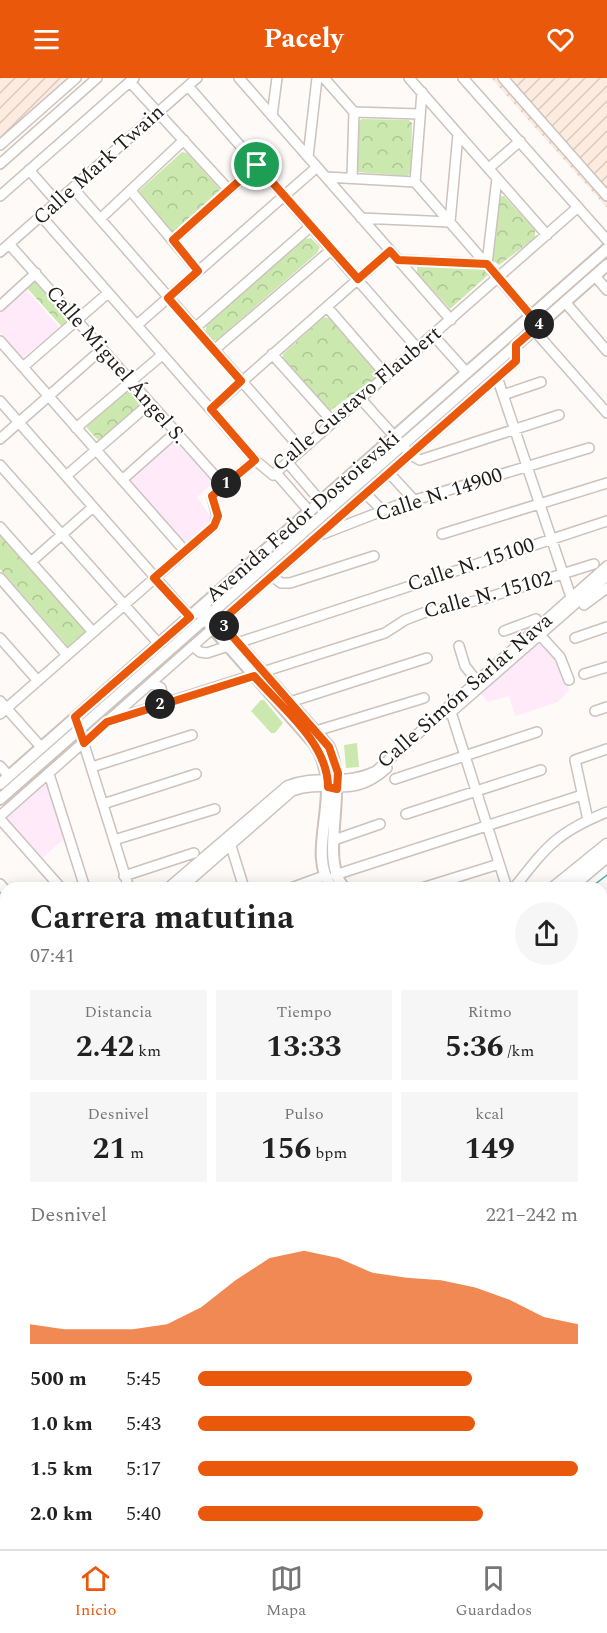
<!DOCTYPE html>
<html lang="es">
<meta charset="utf-8">
<style>
body{margin:0;font-family:Spectral,serif;background:#f6f6f6;color:#222;height:100vh;display:flex;flex-direction:column;font-size:22px;white-space:nowrap}
*{box-sizing:border-box;margin:0}
p{font-size:20px;color:#767676}
.icon{flex:none;width:33px;height:33px;fill:none;stroke:currentColor;stroke-width:2;stroke-linecap:round;stroke-linejoin:round}
.map{position:relative;flex:1;overflow:hidden}
.details{position:absolute;left:0px;top:804px;width:608px;height:668px;display:flex;flex-direction:column;background:#fff;border-radius:18px 18px 0 0;box-shadow:0 3px 15px #0003}
.details>*{flex:none}
.pin{position:absolute;display:grid;place-items:center;width:51px;height:51px;color:#fff;margin:-26px;border:3px solid #fff;border-radius:50%;box-shadow:0 2px 6px #0007}
.km{position:absolute;width:30px;height:30px;margin:-15px;border-radius:50%;background:#222;color:#fff;font-size:16px;line-height:30px;text-align:center}
.round{display:grid;place-items:center;flex:none;width:63px;height:63px;border-radius:32px;background:#f6f6f6}
.head{display:flex;align-items:center;justify-content:space-between;height:102px;padding:0 30px}
h1{font-size:33px;font-weight:700;line-height:45px}
.stats{display:grid;grid-template-columns:repeat(3,1fr);gap:9px;height:102px;padding:6px 30px}
.stats div{display:grid;align-content:center;border-radius:0px;background:#f6f6f6;text-align:center}
.stats b{font-size:30px;font-weight:700}
.stats small{font-size:16px;font-weight:400}
.stats p{font-size:16px}
.chart{height:168px;padding:12px 30px}
.chart p{display:flex;justify-content:space-between}
.chart svg{width:100%;height:108px;margin-top:6px;fill:#ea580c;opacity:.7}
ul{padding:0 30px;list-style:none;font-size:20px}
li{display:grid;grid-template-columns:96px 72px 1fr;align-items:center;height:45px}
li i{height:15px;border-radius:8px;background:#ea580c}
header{display:flex;justify-content:space-between;align-items:center;height:78px;padding:0 30px;background:#ea580c;color:#fff;font-size:27px;font-weight:700}
.dock{display:flex;justify-content:space-around;align-items:center;height:84px;border-top:2px solid #e0e0e0;background:#fff;font-size:16px;color:#767676}
.dock a{display:grid;justify-items:center;gap:3px}
.dock .active{color:#ea580c}
.map>svg:first-child{display:block}
.industrial{fill:url(#industrial-furrows)}
.education{fill:#feeaf9}
.park{fill:url(#park-crowns)}
.pitch{fill:#cbe8ae}
.lines{fill:none;stroke-linecap:round;stroke-linejoin:round}
.stream{stroke:#45b3b4;stroke-width:1.5}
.minor-casing{stroke:#cdc2bc;stroke-width:12}
.major-casing{stroke:#cdc2bc;stroke-width:14}
.highway-casing{stroke:#cdc2bc;stroke-width:15}
.minor{stroke:#fff;stroke-width:9}
.major{stroke:#fff;stroke-width:10}
.highway{stroke:#fff;stroke-width:12}
.route-casing{stroke:#fff;stroke-width:12}
.route{stroke:#ea580c;stroke-width:8}
.labels{text-anchor:middle;dominant-baseline:central;stroke-width:4.5;stroke-linejoin:round;paint-order:stroke}
.street-label{font-size:21px;fill:#201c19;stroke:#fff}
</style>
<header><svg class="icon" aria-label="menu" viewBox="0 0 24 24"><path d="M4 6h16M4 12h16M4 18h16"/></svg>Pacely<svg class="icon" aria-label="heart" viewBox="0 0 24 24"><path d="M12 20l-8-8c-3-5 5-10 8-4 3-6 11-1 8 4z"/></svg></header>
<div class="map">
<svg width="607" height="1471" viewBox="0 0 607 1471">
<defs>
<pattern id="industrial-furrows" width="10" height="10" patternUnits="userSpaceOnUse" patternTransform="scale(1.5)"><rect width="10" height="10" fill="#fdebdf"/><path d="M-1 1l2-2M0 10L10 0M9 11l2-2" fill="none" stroke="#d9c9bf"/></pattern>
<pattern id="park-crowns" width="20" height="18" patternUnits="userSpaceOnUse" patternTransform="scale(1.5)"><rect width="20" height="18" fill="#cbe8ae"/><path d="M2 6a3 3 0 1 1 6 0M12 15a3 3 0 1 1 6 0" fill="none" stroke="#aec695"/></pattern>
</defs>
<rect width="100%" height="100%" fill="#fefaf7"/>
<path class="industrial" d="M0 0H73L0 66Z
M491 0H607V130Z"/>
<path class="education" d="M25 210 60 250 22 280 0 254V231Z
M175 362 179 363 213 405 197 419 212 441 186 464 181 463 130 402Z
M541 561 559 582 569 612 558 624 515 638 509 618 488 624 480 615Z
M46 705 65 760 40 782 6 740Z"/>
<path class="park" d="M362 41 409 42 412 45 411 95 407 98 357 94V44Z
M182 74 187 75 220 111 217 119 175 155 170 154 139 116V113Z
M504 118 535 152V160L499 187 492 182 497 119Z
M311 160 320 169 317 175 217 262H212L206 253V247L305 161Z
M417 189 483 191 488 197 450 231 417 195Z
M37 200 73 240 63 250 27 210Z
M324 239 329 240 375 293V300L330 333 283 280V276Z
M127 311 142 322 141 327 100 364 87 350 88 345Z
M0 453 87 553 69 570 0 491Z"/>
<path class="pitch" d="M261 622H264L283 645 275 655H271L251 633Z
M357 665 359 689 346 690 344 667Z"/>
<g class="lines">
<path class="stream" d="M590 810 607 797
M0 1223H6"/>
<g class="minor-casing">
<path id="minor" d="M239 0 451 242
M324 0 354 34 352 99
M409 0 547 157
M463 0 607 162
M503 0 607 118
M130 4 229 112
M188 8 418 271
M422 14 415 104 539 247
M354 34 419 36
M272 38 277 0
M0 67 76 0
M308 79 317 0
M0 86 97 0
M489 90 520 63
M29 92 57 124
M326 99 415 104
M73 110 302 372
M131 113 198 193
M0 118 134 0
M41 138 255 382 273 397 578 129
M361 140 450 144 458 56
M100 141 184 62
M173 162 257 87
M9 166 223 407
M0 174 197 0
M398 182 487 186 497 100
M595 198 607 212
M565 224 607 273
M0 228 36 195
M327 229 386 297
M526 243 607 335
M137 247 317 89
M195 250 310 149
M433 257 467 295
M0 263 185 473
M214 272 331 172
M272 276 333 344
M23 289 108 215
M497 299 572 522
M503 317 541 304
M360 320 411 377 420 382 559 337
M0 323 190 539
M211 331 390 173
M76 350 162 277
M0 361 102 271
M288 385 328 432
M0 387 159 566
M276 395 309 433
M390 396 414 422
M66 398 149 326
M122 402 175 355
M366 416 382 432
M0 449 93 554
M323 456 395 428 589 370
M442 456 607 405
M31 484 93 429
M273 499 281 505H290L374 478
M0 500 67 577
M584 527 607 510
M504 553 536 541
M540 557 560 579 569 602
M0 560 38 603
M575 560 607 549
M193 568 200 574 207 575 607 443
M459 568 465 588 480 607
M584 596 607 589
M152 605 161 610 164 625
M0 623 41 669
M290 624 427 580
M595 633 607 629
M451 634 507 810
M0 636 214 448 217 438 212 418 255 382
M449 636 607 498
M112 642 385 555 405 542 423 535 483 521 594 486
M316 653 424 620
M82 660 129 810
M0 688 9 698
M92 689 192 657
M49 696 85 810
M395 701 537 654
M103 726 196 696
M406 736 541 692
M0 738 516 283V267
M0 741 61 810
M588 742 575 682 607 671
M114 762 215 731
M334 762 380 746
M231 768 244 810
M335 797 582 717
M124 798 194 775
M0 806 6 813
M168 810 287 708C319 695 343 709 376 693L607 488
M181 810 292 713C329 700 351 723 387 690
M291 810 324 798
M422 810 499 786
M514 810C547 768 556 755 607 734
M0 867 6 874
M0 905 6 900
M602 948 607 944
M0 966 6 961
M0 984 6 982
M602 1007 607 1002
M0 1031 6 1050
M602 1072 607 1067
M602 1138 607 1133
M0 1166 6 1184
M602 1284 607 1279
M602 1305 607 1311
M602 1326 607 1323
M0 1354 6 1361
M602 1377 607 1372
M0 1415 6 1422
M602 1428 607 1434
M0 1462 6 1457
M43 1466 47 1471
M97 1466 101 1471
M417 1466 421 1471
M149 1471 156 1466
M217 1471 224 1466
M388 1471 394 1466
M431 1471 438 1466
M493 1471 499 1466
M558 1471 564 1466"/>
</g>
<g class="major-casing">
<path id="major" d="M207 531 329 669C349 712 318 780 344 810
M201 537 313 664C348 712 303 771 332 810
M0 706 607 171
M0 721 607 187
M602 1102 607 1109
M602 1120 607 1127
M0 1317 6 1324
M0 1342 6 1349
M108 1466 112 1471
M126 1466 131 1471"/>
</g>
<g class="highway-casing">
<path id="highway" d="M554 810 607 767
M569 810 607 778
M602 827 607 822
M602 839 607 835
M0 1201 6 1200
M0 1250 6 1249"/>
</g>
<use href="#minor" class="minor"/>
<use href="#major" class="major"/>
<use href="#highway" class="highway"/>
</g>
<g class="lines">
<g class="route-casing">
<path id="route" d="M257 87 358 201 390 173 398 182 487 186 539 247 516 267V283L220 544 329 669 338 695 337 711 328 709C328 665 282 630 254 598L107 644 84 665 75 639 190 539 154 500 214 448 218 438 212 418 255 382 211 331 241 303 168 220 198 193 173 162Z"/>
</g>
<use href="#route" class="route"/>
</g>
<g class="labels">
<g class="street-label">
<text transform="translate(99 87) rotate(-42)">Calle Mark Twain</text>
<text transform="translate(116 287) rotate(49)">Calle Miguel Ángel S.</text>
<text transform="translate(357 321) rotate(-40)">Calle Gustavo Flaubert</text>
<text transform="translate(439 417) rotate(-18)">Calle N. 14900</text>
<text transform="translate(303 439) rotate(-41)">Avenida Fedor Dostoievski</text>
<text transform="translate(471 487) rotate(-18)">Calle N. 15100</text>
<text transform="translate(488 517) rotate(-15)">Calle N. 15102</text>
<text transform="translate(465 613) rotate(-41)">Calle Simón Sarlat Nava</text>
</g>
</g>
</svg>
<div class="pin" style="left:257px;top:87px;background:#1e9e55"><svg class="icon" aria-label="arrive" viewBox="0 0 24 24"><path d="M6 21V4h12l-3 4 3 4H6"/></svg></div>
<b class="km" style="left:226px;top:405px">1</b>
<b class="km" style="left:160px;top:626px">2</b>
<b class="km" style="left:224px;top:548px">3</b>
<b class="km" style="left:539px;top:246px">4</b>
<section class="details">
<div class="head"><div><h1>Carrera matutina</h1><p>07:41</p></div><a class="round"><svg class="icon" aria-label="share" viewBox="0 0 24 24"><path d="M12 15V3M7 8l5-5 5 5M5 13v7h14v-7"/></svg></a></div>
<div class="stats">
<div><p>Distancia</p><b>2.42<small> km</small></b></div>
<div><p>Tiempo</p><b>13:33</b></div>
<div><p>Ritmo</p><b>5:36<small> /km</small></b></div>
</div>
<div class="stats">
<div><p>Desnivel</p><b>21<small> m</small></b></div>
<div><p>Pulso</p><b>156<small> bpm</small></b></div>
<div><p>kcal</p><b>149</b></div>
</div>
<div class="chart"><p><span>Desnivel</span>221–242 m</p>
<svg viewBox="0 0 160 44" preserveAspectRatio="none"><path d="M0 44V36L10 38L20 38L30 38L40 36L50 29L60 18L70 9L80 6L90 9L100 15L110 17L120 18L130 21L140 26L150 33L160 36V44z"/></svg>
</div>
<ul>
<li><b>500 m</b>5:45<i style="width:72%"></i></li>
<li><b>1.0 km</b>5:43<i style="width:73%"></i></li>
<li><b>1.5 km</b>5:17<i style="width:100%"></i></li>
<li><b>2.0 km</b>5:40<i style="width:75%"></i></li>
</ul>
</section>
</div>
<nav class="dock">
<a class="active"><svg class="icon" aria-label="home" viewBox="0 0 24 24"><path d="M3 11l9-7 9 7M6 9v11h12V9"/></svg>Inicio</a>
<a><svg class="icon" aria-label="map" viewBox="0 0 24 24"><path d="M3 6l6-2 6 2 6-2v14l-6 2-6-2-6 2zM9 4v14M15 6v14"/></svg>Mapa</a>
<a><svg class="icon" aria-label="saved" viewBox="0 0 24 24"><path d="M7 4h10v16l-5-4-5 4z"/></svg>Guardados</a>
</nav>
